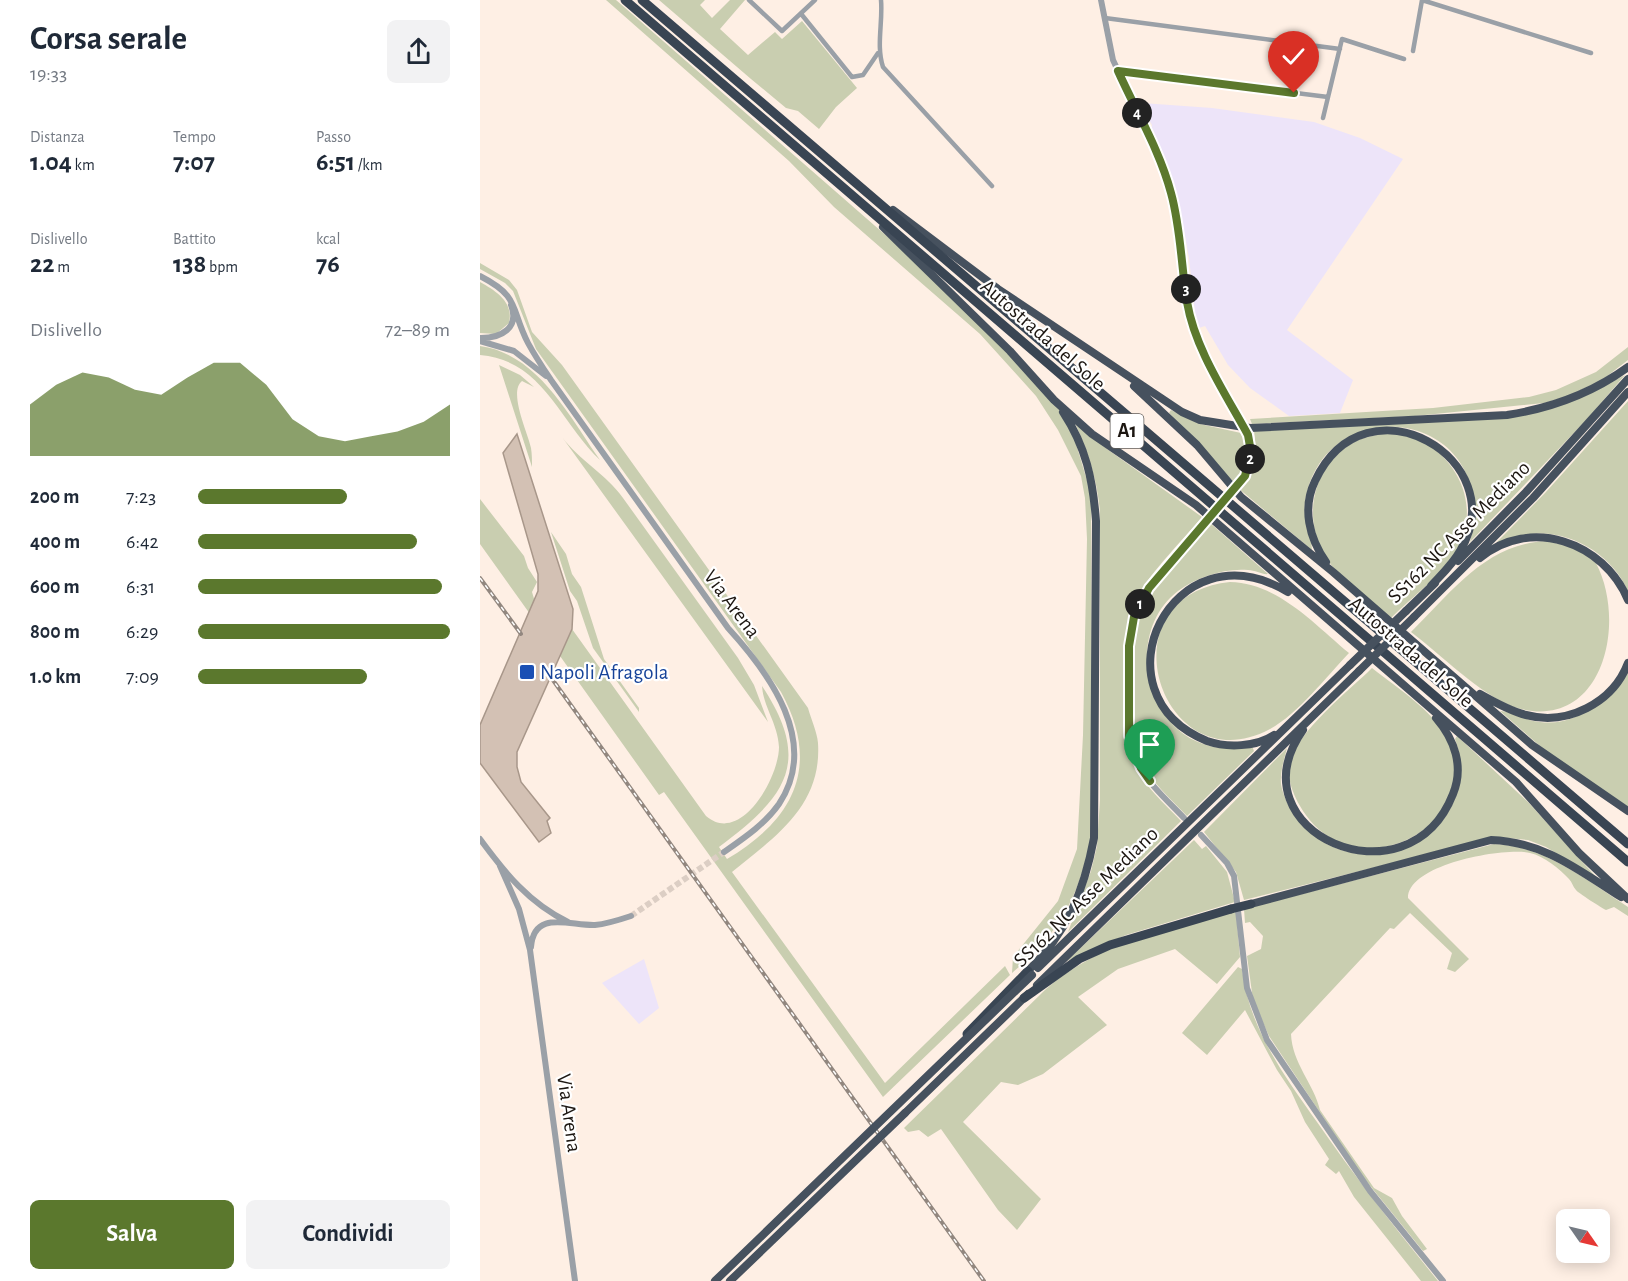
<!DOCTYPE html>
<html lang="it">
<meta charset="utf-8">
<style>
body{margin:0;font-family:"Alegreya Sans",sans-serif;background:#f2f2f3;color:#1f2937;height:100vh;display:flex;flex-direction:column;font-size:22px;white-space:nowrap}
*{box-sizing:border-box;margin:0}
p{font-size:20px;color:#747a83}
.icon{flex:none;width:33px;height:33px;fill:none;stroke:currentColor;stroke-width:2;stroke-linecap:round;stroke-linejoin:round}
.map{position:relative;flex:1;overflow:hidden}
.sheet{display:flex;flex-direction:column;background:#fff;width:480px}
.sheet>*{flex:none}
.needle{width:39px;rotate:124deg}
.controls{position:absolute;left:1076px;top:1209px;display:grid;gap:12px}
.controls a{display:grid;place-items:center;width:54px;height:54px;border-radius:9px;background:#fff;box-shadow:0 3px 15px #0003;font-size:30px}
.pin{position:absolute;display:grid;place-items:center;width:51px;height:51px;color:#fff;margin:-62px -26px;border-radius:50% 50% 50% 0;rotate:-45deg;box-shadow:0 0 6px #0007}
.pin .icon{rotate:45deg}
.km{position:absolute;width:30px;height:30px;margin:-15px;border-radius:50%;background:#222;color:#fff;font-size:16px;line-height:30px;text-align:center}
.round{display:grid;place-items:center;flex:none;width:63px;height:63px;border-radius:9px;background:#f2f2f3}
.overview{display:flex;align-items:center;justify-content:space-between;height:102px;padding:0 30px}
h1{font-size:33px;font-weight:700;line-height:45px}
.stats{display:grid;grid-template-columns:repeat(3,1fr);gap:9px;height:102px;padding:6px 30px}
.stats div{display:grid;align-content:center}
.stats b{font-size:26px;font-weight:700}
.stats small{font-size:16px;font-weight:400}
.stats p{font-size:16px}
.chart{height:168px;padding:12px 30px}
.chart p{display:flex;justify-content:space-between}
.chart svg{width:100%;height:108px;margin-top:6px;fill:#5b782d;opacity:.7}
.button{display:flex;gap:12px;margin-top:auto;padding:12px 30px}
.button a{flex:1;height:69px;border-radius:9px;background:#5b782d;color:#fff;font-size:24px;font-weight:700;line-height:69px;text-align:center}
.button a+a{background:#f2f2f3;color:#1f2937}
ul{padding:0 30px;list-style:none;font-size:20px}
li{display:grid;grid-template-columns:96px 72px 1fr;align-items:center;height:45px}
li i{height:15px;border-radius:8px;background:#5b782d}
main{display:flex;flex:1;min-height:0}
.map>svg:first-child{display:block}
.industrial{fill:#ede4f9}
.green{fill:#c9ceb0}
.building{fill:#d3c1b4;stroke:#a8978a;stroke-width:1.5}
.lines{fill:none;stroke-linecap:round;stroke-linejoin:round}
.tertiary-tunnel{stroke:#dccec4;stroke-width:6;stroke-dasharray:6 3;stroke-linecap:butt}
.minor{stroke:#9aa0a7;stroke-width:4.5}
.tertiary{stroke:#9aa0a7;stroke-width:6}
.trunk{stroke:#46515e;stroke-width:8}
.motorway{stroke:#394553;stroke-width:9}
.rail-casing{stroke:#92877f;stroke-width:4}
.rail{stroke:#fff;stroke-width:1.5;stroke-dasharray:4.5;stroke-linecap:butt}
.tertiary-bridge{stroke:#9aa0a7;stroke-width:6}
.trunk-bridge{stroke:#46515e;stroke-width:8}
.motorway-bridge{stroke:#394553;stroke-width:9}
.route-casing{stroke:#fff;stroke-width:12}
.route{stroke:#5b782d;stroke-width:8}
.transit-dot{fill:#1a4fb4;stroke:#fff;stroke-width:2}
.labels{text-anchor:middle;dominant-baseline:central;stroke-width:4.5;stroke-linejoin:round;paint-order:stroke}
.shield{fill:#fff;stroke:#605c58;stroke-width:1.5}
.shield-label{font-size:20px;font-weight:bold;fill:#1c1611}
.street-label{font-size:21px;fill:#1c1611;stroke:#fff}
.transit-label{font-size:21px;fill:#164399;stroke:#fff;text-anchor:start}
</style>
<main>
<section class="sheet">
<div class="overview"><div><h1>Corsa serale</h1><p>19:33</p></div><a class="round"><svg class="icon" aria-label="share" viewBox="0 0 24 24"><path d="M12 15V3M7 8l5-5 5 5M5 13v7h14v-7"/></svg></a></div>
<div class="stats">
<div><p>Distanza</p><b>1.04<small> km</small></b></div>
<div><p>Tempo</p><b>7:07</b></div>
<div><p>Passo</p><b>6:51<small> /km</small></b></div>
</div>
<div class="stats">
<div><p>Dislivello</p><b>22<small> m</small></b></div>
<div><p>Battito</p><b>138<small> bpm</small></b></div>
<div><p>kcal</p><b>76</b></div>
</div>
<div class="chart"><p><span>Dislivello</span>72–89 m</p>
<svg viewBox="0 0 160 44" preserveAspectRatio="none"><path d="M0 44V23L10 15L20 10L30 12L40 17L50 19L60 12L70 6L80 6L90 15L100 29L110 36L120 38L130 36L140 34L150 30L160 23V44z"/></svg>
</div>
<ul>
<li><b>200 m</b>7:23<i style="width:59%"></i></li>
<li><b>400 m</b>6:42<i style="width:87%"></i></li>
<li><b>600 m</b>6:31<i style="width:97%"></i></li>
<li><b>800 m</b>6:29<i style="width:100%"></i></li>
<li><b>1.0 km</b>7:09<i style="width:67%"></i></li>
</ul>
<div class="button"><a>Salva</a><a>Condividi</a></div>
</section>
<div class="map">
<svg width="1148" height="1281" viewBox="0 0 1148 1281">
<rect width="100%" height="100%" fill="#feefe4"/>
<path class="industrial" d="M662 103 732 108 834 122 880 138 923 159 807 330 873 380 860 413 809 416 770 388 748 365 725 326 719 328 715 313 709 258 702 220 683 156 671 131 672 125 660 105Z
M164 959 179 1008 159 1024 122 983Z"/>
<path class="green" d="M126 0H136L457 280 574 400 594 437 611 494 612 830C601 893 582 931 532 973L533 957 578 901 597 849 603 735 607 539 605 498 601 476 578 430 556 396 500 334 354 207 309 161Z
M179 0H225L220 5 232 18 250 0H265L240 29 268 55 295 32 302 39 322 21 377 88 356 107 339 129 318 111 306 108 271 79Z
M0 263 29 280 37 290 52 332 82 365 328 708C331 719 337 732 338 743 342 806 295 837 252 872L405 1083 525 966 530 975 403 1097 184 792 179 795 80 656 92 629 226 816C261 846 299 777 299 747 298 724 283 706 282 686 334 764 304 798 239 847L247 859C315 819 341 765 301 692L56 349 33 291 25 283 0 269Z
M0 282C16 291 34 302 29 323L16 334 0 333Z
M0 346C58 354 89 416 120 460 80 422 63 360 0 355Z
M1148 347V360L1122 380 1088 396 1064 403 935 416 772 424 770 419 953 408 1049 397 1076 390 1116 372Z
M19 365 40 375 54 387 42 381C28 392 48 433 51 448 52 454 52 461 52 467Z
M1145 375 1108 418 990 542C1021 411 853 388 827 492 820 518 831 528 832 550L758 488C773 469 778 456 774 431L1025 416 1115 391Z
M1148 401V592C1134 556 1091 530 1053 534 1040 535 1028 539 1016 543L1065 493Z
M691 410 720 424 761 433C768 452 767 467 753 483L689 413Z
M595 423 627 449 722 517C704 539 672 570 659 595 642 628 638 731 655 765 665 787 684 803 701 821L588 932 611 871 617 846 620 800V511C617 479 608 452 595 423Z
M903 433C914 435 929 434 939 439 979 460 1000 506 978 548 963 575 933 596 911 618 889 598 856 578 842 551 822 510 836 462 876 441 884 437 895 436 903 433Z
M82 437C100 461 126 474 143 498L258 658 274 685 288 722Z
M0 499 44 556 48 568 57 582 52 592 55 602 50 614 0 544Z
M730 523 788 574C783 575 775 570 768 570 744 568 717 577 698 591 644 632 664 731 730 746 744 750 758 747 772 746L774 751 707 816C692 800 672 783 662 763 647 733 647 635 663 605 680 574 707 549 730 523Z
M71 532 86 554 92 574 101 587 124 659 159 708V712L113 648 97 601 90 591Z
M1068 541C1078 544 1093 546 1103 551 1107 554 1112 560 1116 563 1148 624 1122 735 1034 707 1002 696 959 653 931 632 972 592 1006 543 1068 541Z
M750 582C798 583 834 624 869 653 847 676 818 714 790 729 682 787 619 596 750 582Z
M892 668C918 689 960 714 971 748 999 831 870 893 820 806 814 796 807 779 809 767 813 734 869 691 892 668Z
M1148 668V807L1069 754 1020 711C1031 711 1047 721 1060 722 1102 727 1124 696 1148 668Z
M977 736 1048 802 1117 878 1066 847 1048 840 1016 837 764 900 756 872 724 832 807 748C804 760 800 772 801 784 803 797 811 811 819 821 858 870 940 865 970 809 983 785 984 764 975 739Z
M714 840 722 849 726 846 747 872 755 902 646 935 587 961Z
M1014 844C1065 846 1106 880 1148 907V916L1134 907 1126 910C1122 908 1098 893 1096 890 1093 887 1092 882 1089 879 1080 869 1064 856 1050 853 1025 847 928 864 928 898L989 959 975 972 967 969 972 953 930 913 914 929 910 928 811 1034C812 1063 834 1084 840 1110L894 1188 912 1198 922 1216 947 1249 943 1251 883 1177 789 1036 773 1000 767 956 781 949 783 936 770 922 765 923 764 909Z
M756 912 760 957 737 984 695 949 638 969 598 997 627 1025 563 1074 538 1085 521 1082 483 1122 561 1199 537 1230 518 1210 461 1129 448 1137 439 1130 428 1132 424 1128 566 989C618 944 690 925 756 912Z
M758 967 762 969C769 1028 803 1074 837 1122 875 1177 916 1229 958 1281H941L874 1197 859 1171 856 1174 845 1165 849 1159 825 1122 811 1091 797 1070 765 1010 727 1055 702 1033Z"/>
<path class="building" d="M37 434 93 609 92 629 37 752V767L41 782 70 818 67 821 71 833 59 842 0 763V725L58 591V574L23 453Z"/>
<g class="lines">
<path class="tertiary-tunnel" d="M151 916 244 852"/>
<path class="minor" d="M269 0 302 31 335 0
M401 0C403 22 396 46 403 67L512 186
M942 0 1111 53
M322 15 372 77 383 75 398 53
M625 18 860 49
M933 51 942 0
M638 71 848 97
M843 118 862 39 924 59"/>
<path class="tertiary" d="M621 0 633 60 683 167 691 193 701 236 707 302 718 338 760 421
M0 276C41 297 30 308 48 343 55 356 63 368 71 380L248 628C290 674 340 742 299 804 285 824 264 838 244 852
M1 338C21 338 40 328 31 305
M0 341 34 351 66 376
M759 484C771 468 772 454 768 434
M704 818C689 802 670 786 660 766 643 732 643 634 661 601 676 572 703 548 725 523
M721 835 747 863 754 876 767 988 787 1040 890 1191 963 1281
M0 839C25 873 49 903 88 922
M20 866 39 909 50 950 95 1281
M51 947C54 909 90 926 115 925 127 924 139 920 151 916"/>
<path class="trunk" d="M413 210 518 289 702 412 720 420 770 428 1027 415C1072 408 1111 394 1148 367
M403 227 530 351 574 400 612 434 716 505 941 700 1036 782 1099 853 1148 899
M654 386 717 445 761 497 853 572 1052 745 1148 811
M1000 558C1050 516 1124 542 1148 600
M978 561 1046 492 1148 379
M846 562C829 538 822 508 835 481 886 372 1035 460 980 551 973 564 961 575 951 586
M926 611 955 583
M934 617 1053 498 1148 392
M1000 694C1014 702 1030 711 1046 715 1087 726 1133 703 1148 663
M823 730C751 832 928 909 973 794 984 767 975 740 956 718
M794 735C776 747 747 748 727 741 610 693 692 523 808 592
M771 904 1011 840C1064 842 1097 869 1141 897
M558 968 870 665
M548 971C587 933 604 891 614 838L616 521C613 480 606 447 583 412
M557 985 879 671
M425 1113 548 994"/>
<path class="motorway" d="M145 0 1148 862
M162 0 1148 844
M544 998 599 959 630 945 751 909
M487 1034 548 971"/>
<g class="rail-casing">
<path id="rail" d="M0 578 41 634
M70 676 504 1281"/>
</g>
<use href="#rail" class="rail"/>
<path class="tertiary-bridge" d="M760 421 768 434
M725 523 759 484"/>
<path class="trunk-bridge" d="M870 665 926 611
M879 671 934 617
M235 1281 552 975
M250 1281 425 1113"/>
<path class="motorway-bridge" d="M751 909 771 904"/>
</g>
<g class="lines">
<g class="route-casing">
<path id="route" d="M670 781 661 768 649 736V646L654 617 669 588 765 476 771 452 768 435C745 393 715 349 707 302 701 265 701 229 691 193 680 151 656 111 638 71L814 93"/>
</g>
<use href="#route" class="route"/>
</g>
<rect class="transit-dot" x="39" y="664" width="16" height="16" rx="3"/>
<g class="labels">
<rect class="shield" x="630.5" y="414" width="33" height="34" rx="4.5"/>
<g class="shield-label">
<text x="647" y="431">A1</text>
</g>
<g class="street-label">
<text transform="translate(563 335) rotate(41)">Autostrada del Sole</text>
<text transform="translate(979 532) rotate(-45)">SS162 NC Asse Mediano</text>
<text transform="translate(252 604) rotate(53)">Via Arena</text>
<text transform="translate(931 652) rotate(41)">Autostrada del Sole</text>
<text transform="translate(606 897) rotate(-44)">SS162 NC Asse Mediano</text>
<text transform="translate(89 1113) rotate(82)">Via Arena</text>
</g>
<g class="transit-label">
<text x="60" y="672">Napoli Afragola</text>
</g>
</g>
</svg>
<div class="controls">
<a><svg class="needle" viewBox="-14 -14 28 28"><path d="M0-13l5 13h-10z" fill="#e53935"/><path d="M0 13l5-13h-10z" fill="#747a83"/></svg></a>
</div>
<div class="pin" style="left:670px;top:781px;background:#1e9e55"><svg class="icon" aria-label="arrive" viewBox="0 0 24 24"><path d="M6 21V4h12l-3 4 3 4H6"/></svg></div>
<div class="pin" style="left:814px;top:93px;background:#d93025"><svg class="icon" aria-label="check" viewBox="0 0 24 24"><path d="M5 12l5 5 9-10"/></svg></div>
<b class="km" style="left:660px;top:604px">1</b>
<b class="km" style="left:770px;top:459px">2</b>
<b class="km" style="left:706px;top:289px">3</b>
<b class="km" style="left:657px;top:113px">4</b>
</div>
</main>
